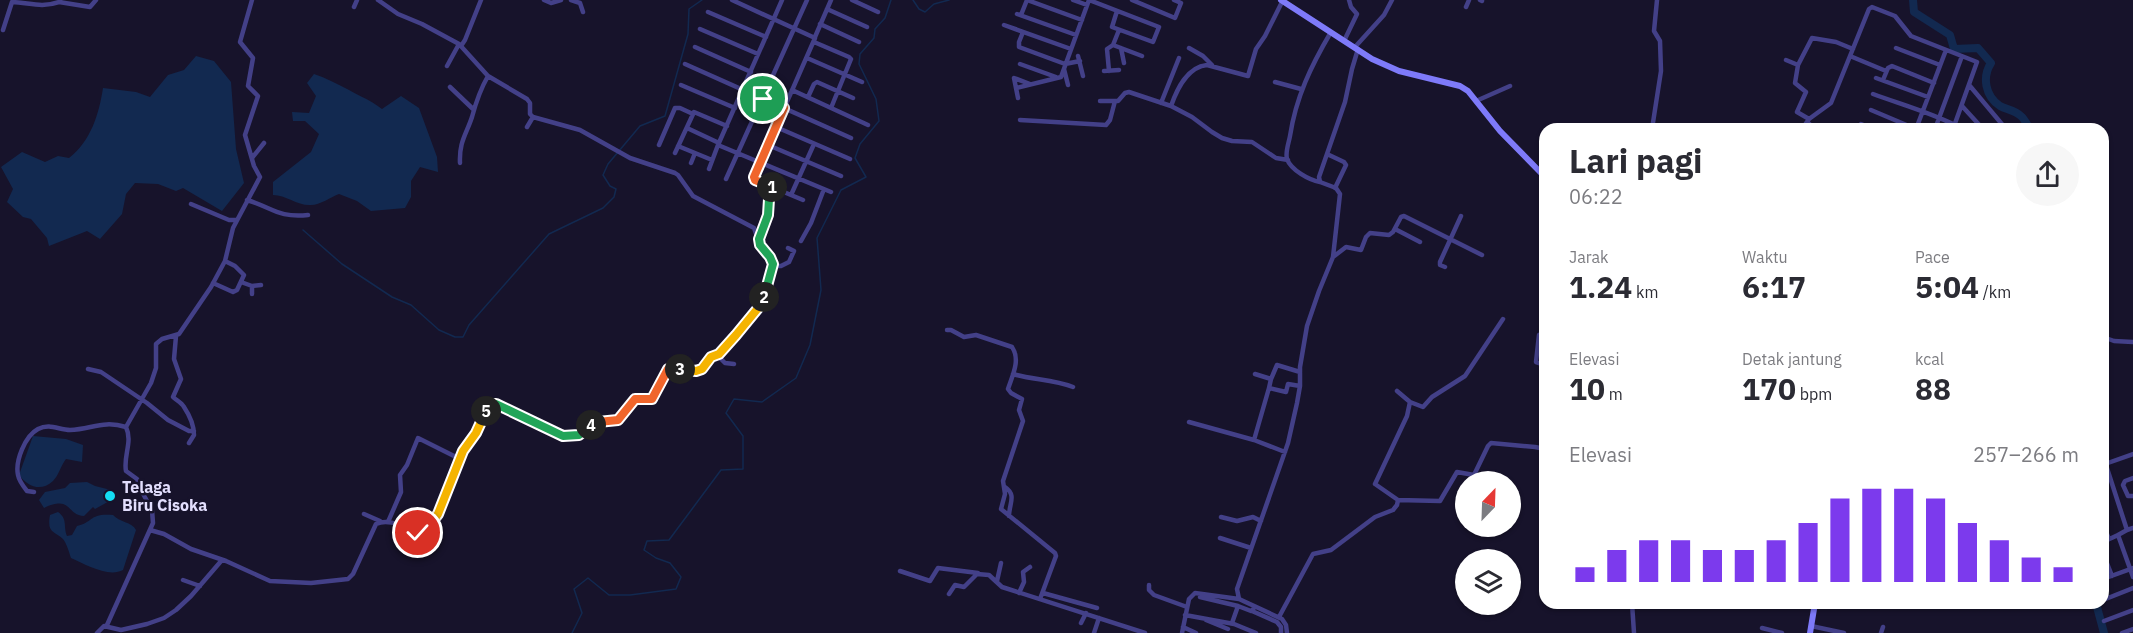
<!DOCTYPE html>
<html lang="id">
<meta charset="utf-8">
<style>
body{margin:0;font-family:"IBM Plex Sans",sans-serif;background:#f7f7f7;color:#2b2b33;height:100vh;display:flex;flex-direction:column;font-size:22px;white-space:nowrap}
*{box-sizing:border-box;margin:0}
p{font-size:20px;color:#7c7c81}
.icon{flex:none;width:33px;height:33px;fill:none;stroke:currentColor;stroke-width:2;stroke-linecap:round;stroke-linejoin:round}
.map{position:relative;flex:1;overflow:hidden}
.sheet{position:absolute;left:1539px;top:123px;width:570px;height:486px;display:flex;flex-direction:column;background:#fff;border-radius:18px;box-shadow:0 2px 4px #0004}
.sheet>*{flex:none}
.needle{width:39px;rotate:23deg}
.controls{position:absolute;left:1455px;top:471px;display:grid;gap:12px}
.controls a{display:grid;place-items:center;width:66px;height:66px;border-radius:50%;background:#fff;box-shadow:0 2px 4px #0004;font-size:30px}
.pin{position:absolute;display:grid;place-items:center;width:51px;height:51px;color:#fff;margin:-26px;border:3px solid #fff;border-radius:50%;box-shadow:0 2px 6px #0007}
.km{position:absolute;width:30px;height:30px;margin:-15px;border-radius:50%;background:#222;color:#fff;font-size:16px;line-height:30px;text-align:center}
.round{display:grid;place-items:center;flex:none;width:63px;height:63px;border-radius:32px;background:#f7f7f7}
.overview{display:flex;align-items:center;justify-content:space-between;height:102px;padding:0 30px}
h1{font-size:33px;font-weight:800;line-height:45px}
.stats{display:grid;grid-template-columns:repeat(3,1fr);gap:9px;height:102px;padding:6px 30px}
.stats div{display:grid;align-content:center}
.stats b{font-size:30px;font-weight:800}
.stats small{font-size:16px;font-weight:400}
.stats p{font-size:16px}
.chart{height:168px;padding:12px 30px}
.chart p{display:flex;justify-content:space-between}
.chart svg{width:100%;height:108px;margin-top:6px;stroke:#7c3aed;stroke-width:6}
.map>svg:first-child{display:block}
.water{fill:#122950}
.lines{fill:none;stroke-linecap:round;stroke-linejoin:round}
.stream{stroke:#122950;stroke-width:1.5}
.river{stroke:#122950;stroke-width:8}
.street{stroke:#434088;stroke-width:4.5}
.secondary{stroke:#7e7af9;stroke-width:6}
.split-1-casing{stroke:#fff;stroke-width:12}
.split-2-casing{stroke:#fff;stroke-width:12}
.split-3-casing{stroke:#fff;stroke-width:12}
.split-4-casing{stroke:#fff;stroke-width:12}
.split-5-casing{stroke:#fff;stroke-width:12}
.split-6-casing{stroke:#fff;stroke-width:12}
.split-1{stroke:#f0652b;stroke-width:8}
.split-2{stroke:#22a559;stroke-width:8}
.split-3{stroke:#f5b400;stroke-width:8}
.split-4{stroke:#f0652b;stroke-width:8}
.split-5{stroke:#22a559;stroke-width:8}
.split-6{stroke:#f5b400;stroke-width:8}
.poi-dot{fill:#14ddf4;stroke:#17132b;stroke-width:2}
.labels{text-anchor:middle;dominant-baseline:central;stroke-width:5;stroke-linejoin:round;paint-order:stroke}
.poi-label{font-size:16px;font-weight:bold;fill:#e2defd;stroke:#17132b;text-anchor:start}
</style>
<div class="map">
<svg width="2133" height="633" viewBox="0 0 2133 633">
<rect width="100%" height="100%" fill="#17132b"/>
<path class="water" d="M196 56 214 61 231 82 236 149 244 183 222 211 183 188 176 191 158 184 135 183 126 194 122 214 100 239 87 231 49 246 47 238 31 219 23 217 7 202 13 189 1 167 22 152 45 162 58 156 69 158C91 141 99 114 103 88L136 92 150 97 168 75 184 70Z
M314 74C326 78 337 84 349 90 363 98 369 99 382 109L401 96 419 108 437 157 438 172 420 167 411 181V197L405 208 371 211 357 201 339 194C331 197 320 205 311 205 298 206 286 195 273 195V182L311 152 319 134 305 121H293L292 112 309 113 316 96 307 83Z
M33 436 66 439 83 445 82 462 66 459C61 465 59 475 53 481 41 492 28 487 19 475Z
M87 482 95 486 111 490 113 499 95 509 93 507 84 516C66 515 72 495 44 508L39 500 45 492 65 488 70 483Z
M58 512C68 519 63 526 67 536L72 535 77 526C94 522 89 513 113 515 119 522 132 522 136 530L123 570C108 578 85 564 71 558 69 552 67 544 63 539 53 530 47 533 50 515Z"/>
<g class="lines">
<path class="stream" d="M913 0 919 9 925 12 934 4 949 0
M303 230 342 264 392 297 411 305 439 330 455 337H463L469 325 549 234 603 208 614 197 616 189 610 186 603 175 608 164 640 126 665 116 688 34 689 9 702 0
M572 633 582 613 574 589 588 578 609 595H630L676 589 681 577 670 563 656 558 644 550 647 541 669 540 721 470 743 469V436L726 413 734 399 762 402 796 378 810 345 821 290 817 238 841 190 866 177 855 158 860 144 879 121 876 99 859 64 860 54 874 38 875 29 885 18 891 0"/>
<path class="river" d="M1913 0 1914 12 1950 35 1954 49 1978 48 1991 63C1982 77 1985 96 2000 106 2007 110 2014 109 2022 117 2025 120 2027 125 2030 129
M2094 603 2097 607 2104 633"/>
<path class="street" d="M60 0 59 2 90 7 96 0
M544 0 551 3 561 0
M571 0 580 3 583 12
M732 0 815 38 754 177 755 180 803 200
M782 0 718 145 831 192
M852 0 878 12
M1073 0 1087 5
M1089 0 1159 27 1153 42 1112 27 1117 11
M1132 0 1175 18 1181 3 1174 0
M1480 0 1482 1
M354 7 357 0
M1466 7 1469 0
M827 9 867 27
M708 12 766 37
M1017 14 1076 35
M1021 15 1027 0 1082 20
M820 24 859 42
M1004 25 1071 49
M700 29 758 54
M3 30 12 2C31 3 41 8 59 2
M1119 30 1113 45 1142 56
M1023 32 1019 42V47L1065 64 1080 61
M815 37 831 0
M1344 41 1357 14 1351 7 1349 0
M814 42 849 57 851 59 831 108
M461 46 465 40 481 0
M695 47 751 72
M1355 47 1384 15 1392 0
M1121 48 1124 63
M1189 48 1203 56 1212 65
M1896 48 1940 65
M1078 56 1083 76
M1850 56 1886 71
M807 58 862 82
M1786 60 1798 65 1795 83 1806 92 1797 112 1809 119
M685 64 851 138
M1020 64 1056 77
M1798 65 1812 38 1836 42 1853 49
M447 66 459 44
M1064 69 1068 85
M1104 71 1119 70
M1109 71 1107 49 1113 45
M1876 78 1928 97
M1883 80 1888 68 1892 66 1934 83
M1275 82 1301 89
M681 85 735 108
M1970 86 2006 129
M450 87 473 109
M1016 88 1061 77 1089 0
M792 90 868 125
M1873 94C1900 104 1929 112 1955 125
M808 97 814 84 817 82 853 98
M1018 98 1014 78 1030 84
M1100 101H1118L1125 93 1129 92 1171 106C1177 89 1187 67 1207 65L1248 76 1256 49 1265 36 1283 0
M1476 101 1510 86
M1161 103 1179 58
M1171 106 1192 117 1212 132 1222 138 1232 141 1252 142 1276 158 1288 160
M1962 106 1983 129
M1871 110 1916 129
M1020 120 1106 125 1110 120 1115 101
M1807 122 1815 129
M1861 124 1873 129
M527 127 533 117
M776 127 850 159
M687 128 719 143
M1652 129 1661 71 1660 41 1654 31 1657 0
M1802 129 1809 119 1831 103 1869 9 1872 7 1895 16 1911 36 1977 62 1953 129
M1916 129 1946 50
M1935 129 1962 56
M659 145 675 108H680L693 114
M768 145 841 176
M678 146 712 160
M675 153 694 112 727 126
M1327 154 1344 162 1346 165 1335 188
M252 158 264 143
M460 163C459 142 466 135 472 117 476 102 480 90 488 76
M691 163 695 153
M709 169 718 145
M726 179 807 0
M1320 182C1309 180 1291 170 1287 159 1285 152 1289 142 1290 136 1296 97 1311 66 1331 32
M791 195 814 144
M247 200C273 208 278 218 308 215
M191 204 229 220H237
M1395 229 1420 242
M759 239 768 215 769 199 774 188
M801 241 811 223 824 189
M1333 257 1346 247 1361 250 1366 237 1370 233 1389 235 1393 232 1401 217 1404 216 1482 255
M773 266H781L789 262 794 251 788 248
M1445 267 1440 265V262L1461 216
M241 282 252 286V294
M213 283 233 292 237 290 244 275 235 266 225 261
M252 286 261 285
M947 330H951L964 337 976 335 1012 347C1021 360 1012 376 1008 389L1011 393 1022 399 1019 410 1023 421 1003 481 1005 494 1001 509 1055 553 1056 556 1040 599
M1545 333 1539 335 1536 362 1545 365
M176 336 174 359 181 379 173 397C176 400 182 403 184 407 190 416 194 424 194 435L189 443
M2103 337 2114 341 2133 342
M717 355 725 363 734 364
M88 369 101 372 147 403 168 420 189 431H194
M1013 374C1033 380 1053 379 1073 387
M1255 374 1271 379 1269 388 1286 392 1288 384 1300 386
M1271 379 1277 365 1300 372
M1397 391 1410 402 1423 407 1432 397 1465 376 1503 319
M1189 422 1254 440 1285 452
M1254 440 1269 388
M2105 462 2127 530 2133 528
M2105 464 2133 454
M2133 478 2125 481 2123 485 2128 496H2133
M1005 487C1017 495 1009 504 1009 516
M34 492 27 491C23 486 19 481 18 475 15 461 25 436 38 429 50 423 59 430 70 430 92 429 103 420 126 427
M1398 500 1440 501 1457 472 1474 475 1488 446 1491 443 1535 447 1545 449
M364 514 380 521
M1221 517 1237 521 1253 517 1261 521
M388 522 401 492 400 475 407 465 418 438 460 459
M2103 524 2109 539
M150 530 164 534 191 549 226 561 270 581 311 583 348 579 353 574 376 524C391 517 407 530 421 533L438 514 463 451 476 433 490 404C513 401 544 435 566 436 580 437 584 428 595 423 602 421 611 422 618 420L635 399 649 400 654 397 669 367 696 371 702 369 711 357 719 354 736 335 759 307 773 264 770 257 760 245 754 228 693 196 678 175 675 173 630 158 580 130 533 117 530 114V103L527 99 488 76 459 44 422 24 398 14 378 0
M2127 530 2118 535 2133 577
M1220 538 1251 548
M2103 542 2118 535
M2103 553 2112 576
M900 571 930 581 938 568 978 573
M2103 579 2133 568
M183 580 200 586
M997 581 1001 563
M1149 585V590L1154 595 1187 607
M1019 593 1024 582 1023 572 1030 567
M1043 593 1097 608
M949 594 955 585 964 587 977 574 989 575 1002 587 1145 633
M1200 597 1238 606 1232 623
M2103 600 2133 588
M1632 603 1634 633
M1748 605V603
M1238 606 1251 611 1254 608
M1252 611 1277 622 1281 627V633
M1185 615 1234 624 1256 633
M1279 617 1313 554 1331 550 1375 517 1393 510 1397 505 1398 500 1375 484 1407 416 1410 402
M1206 620 1228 629
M2104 621 2133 610
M1081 623 1086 613
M107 625 153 523 152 510 141 490 137 479 126 471C123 456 133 442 126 427L151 383 156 368V344L162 339 179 334 211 287 225 261 233 228 260 177 254 166 245 135 258 96 248 86 253 58 240 42 252 0
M1811 626 1844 633
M1183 627 1196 633
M1762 628 1782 633
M97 633 104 626 121 630 147 624 164 618 176 610 191 596 222 560
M1094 633 1099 618
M1182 633 1189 599 1195 593 1239 599
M1287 633 1286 625 1282 619 1239 599 1237 589 1288 443 1297 403 1300 386V367L1307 326 1319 291 1333 257 1340 194 1336 188 1320 182 1319 177 1345 102 1352 69 1358 49
M1881 633 1883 627
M2122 633 2133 629"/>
<path class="secondary" d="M1281 0 1372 59 1399 71 1460 86 1468 91 1500 131 1545 177
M1810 633 1815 603"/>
</g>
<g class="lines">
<g class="split-1-casing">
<path id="split-1" d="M763 99 784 108 754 177 755 180 772 187"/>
</g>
<g class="split-2-casing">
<path id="split-2" d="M764 297 773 264 770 257 760 245 759 239 768 215 769 199 774 188 772 187"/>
</g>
<g class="split-3-casing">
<path id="split-3" d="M680 369 696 371 702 369 711 357 719 354 736 335 759 307 764 297"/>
</g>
<g class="split-4-casing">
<path id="split-4" d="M591 425 598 422 618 420 635 399H652L668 369 672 367 680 369"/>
</g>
<g class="split-5-casing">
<path id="split-5" d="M486 411 490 404H496L563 436 579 435 591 425"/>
</g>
<g class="split-6-casing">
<path id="split-6" d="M418 533 425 531 438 514 463 451 476 433 486 411"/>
</g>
<use href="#split-1" class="split-1"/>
<use href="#split-2" class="split-2"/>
<use href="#split-3" class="split-3"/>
<use href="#split-4" class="split-4"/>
<use href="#split-5" class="split-5"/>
<use href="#split-6" class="split-6"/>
</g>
<circle class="poi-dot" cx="110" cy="496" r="6"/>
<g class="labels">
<g class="poi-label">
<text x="122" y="487">Telaga<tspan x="122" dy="18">Biru Cisoka</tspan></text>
</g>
</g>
</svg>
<div class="controls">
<a><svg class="needle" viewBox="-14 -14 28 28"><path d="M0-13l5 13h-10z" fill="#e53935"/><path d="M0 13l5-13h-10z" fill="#7c7c81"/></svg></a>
<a><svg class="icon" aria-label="layers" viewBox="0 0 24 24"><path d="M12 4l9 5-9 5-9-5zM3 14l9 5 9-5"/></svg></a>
</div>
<div class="pin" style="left:763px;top:99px;background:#1e9e55"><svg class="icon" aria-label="arrive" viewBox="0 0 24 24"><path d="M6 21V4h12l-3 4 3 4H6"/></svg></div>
<div class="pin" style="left:418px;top:533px;background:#d93025"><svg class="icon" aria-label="check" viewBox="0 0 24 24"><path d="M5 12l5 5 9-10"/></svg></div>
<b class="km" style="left:772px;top:187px">1</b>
<b class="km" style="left:764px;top:297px">2</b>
<b class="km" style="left:680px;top:369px">3</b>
<b class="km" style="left:591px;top:425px">4</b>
<b class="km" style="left:486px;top:411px">5</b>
<section class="sheet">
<div class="overview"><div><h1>Lari pagi</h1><p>06:22</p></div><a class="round"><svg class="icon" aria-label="share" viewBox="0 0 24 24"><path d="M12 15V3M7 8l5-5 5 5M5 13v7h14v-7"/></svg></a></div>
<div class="stats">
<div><p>Jarak</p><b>1.24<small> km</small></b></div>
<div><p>Waktu</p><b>6:17</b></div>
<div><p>Pace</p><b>5:04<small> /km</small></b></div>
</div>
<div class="stats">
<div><p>Elevasi</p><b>10<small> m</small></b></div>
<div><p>Detak jantung</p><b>170<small> bpm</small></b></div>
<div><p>kcal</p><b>88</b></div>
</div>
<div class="chart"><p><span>Elevasi</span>257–266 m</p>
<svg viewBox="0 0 160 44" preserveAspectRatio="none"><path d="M5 44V38M15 44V31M25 44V27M35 44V27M45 44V31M55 44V31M65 44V27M75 44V20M85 44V10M95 44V6M105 44V6M115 44V10M125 44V20M135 44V27M145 44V34M155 44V38"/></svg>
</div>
</section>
</div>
